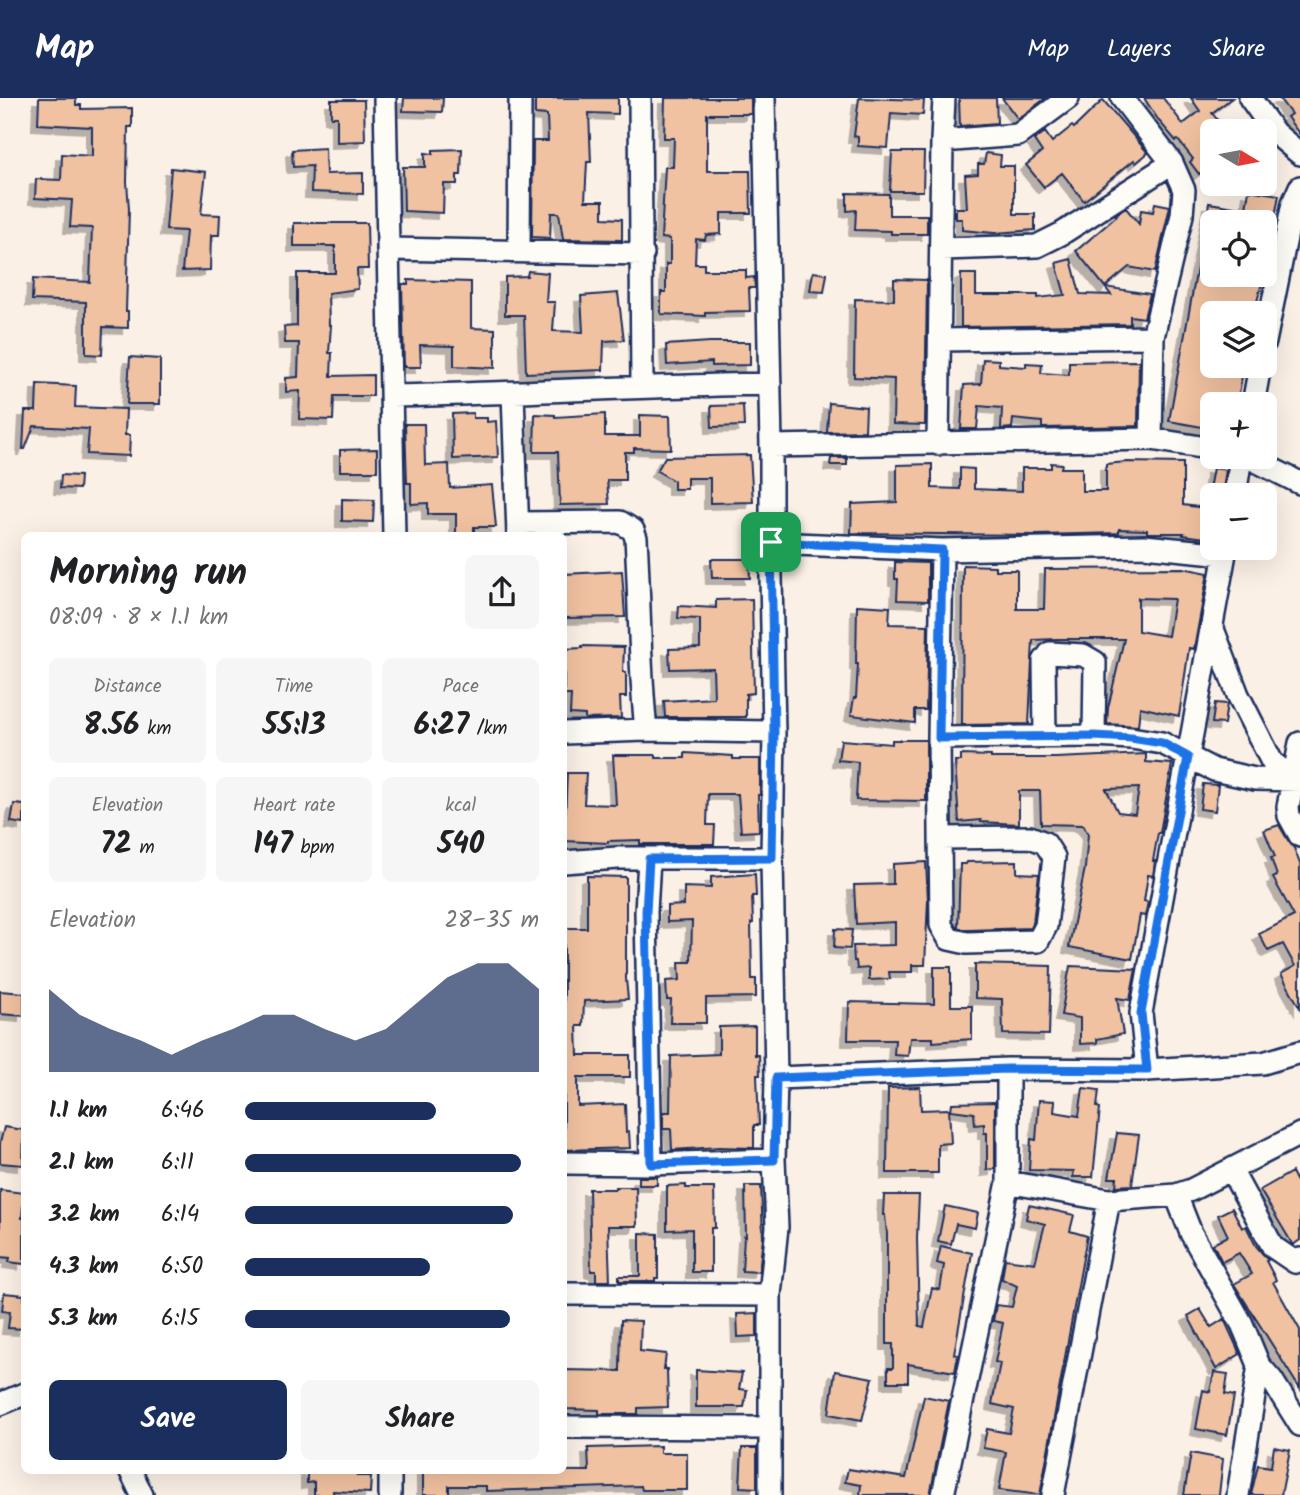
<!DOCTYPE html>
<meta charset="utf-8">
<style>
body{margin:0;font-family:Kalam,sans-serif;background:#f6f6f6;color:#202124;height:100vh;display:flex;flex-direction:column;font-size:26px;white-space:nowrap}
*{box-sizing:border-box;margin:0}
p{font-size:23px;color:#757577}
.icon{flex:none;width:38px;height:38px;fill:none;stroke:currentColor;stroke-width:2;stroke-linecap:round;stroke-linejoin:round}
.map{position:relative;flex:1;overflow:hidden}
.drawer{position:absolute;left:21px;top:434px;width:546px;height:942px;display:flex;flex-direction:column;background:#fff;border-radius:10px;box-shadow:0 7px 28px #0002}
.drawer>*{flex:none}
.needle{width:46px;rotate:100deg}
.buttons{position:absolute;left:1200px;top:21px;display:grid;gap:14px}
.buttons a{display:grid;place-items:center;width:77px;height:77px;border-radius:10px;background:#fff;box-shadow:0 7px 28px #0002;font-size:35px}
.pin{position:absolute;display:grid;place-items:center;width:60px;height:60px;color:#fff;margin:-30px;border-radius:14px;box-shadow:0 4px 10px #0006}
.round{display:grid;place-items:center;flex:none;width:74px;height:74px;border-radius:10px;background:#f6f6f6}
.summary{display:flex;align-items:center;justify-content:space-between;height:119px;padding:0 28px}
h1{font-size:38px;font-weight:700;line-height:52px}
.figures{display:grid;grid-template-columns:repeat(3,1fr);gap:10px;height:119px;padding:7px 28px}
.figures div{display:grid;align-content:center;border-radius:10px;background:#f6f6f6;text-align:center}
.figures b{font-size:30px;font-weight:700}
.figures small{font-size:19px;font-weight:400}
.figures p{font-size:19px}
.chart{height:196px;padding:14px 28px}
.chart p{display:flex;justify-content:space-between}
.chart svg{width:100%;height:126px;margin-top:7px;fill:#1b2f5e;opacity:.7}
.primary-button{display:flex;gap:14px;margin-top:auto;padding:14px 28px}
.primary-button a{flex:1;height:80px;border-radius:10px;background:#1b2f5e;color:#fff;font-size:28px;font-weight:700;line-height:80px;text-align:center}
.primary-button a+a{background:#f6f6f6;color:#202124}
ul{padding:0 28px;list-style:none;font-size:23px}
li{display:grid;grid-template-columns:112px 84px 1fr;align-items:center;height:52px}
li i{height:18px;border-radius:9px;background:#1b2f5e}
header{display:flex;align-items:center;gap:42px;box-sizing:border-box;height:98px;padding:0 35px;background:#1b2f5e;color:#fff}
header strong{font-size:33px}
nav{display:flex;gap:38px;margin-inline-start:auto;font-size:24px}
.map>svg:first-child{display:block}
.building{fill:#f1c2a1;stroke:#1b2f5e;stroke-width:2;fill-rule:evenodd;filter:url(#shadow)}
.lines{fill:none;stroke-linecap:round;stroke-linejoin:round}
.minor-casing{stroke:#1b2f5e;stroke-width:26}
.minor{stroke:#fdfcf7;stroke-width:21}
.route-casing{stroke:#fff;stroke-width:14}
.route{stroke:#1a73e8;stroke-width:9}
</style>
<header>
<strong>Map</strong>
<nav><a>Map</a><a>Layers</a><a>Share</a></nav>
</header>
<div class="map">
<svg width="1300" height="1397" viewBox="0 0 1300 1397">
<defs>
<filter id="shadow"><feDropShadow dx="-6" dy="6" stdDeviation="0" flood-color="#0004"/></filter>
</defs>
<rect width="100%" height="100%" fill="#fbf0e6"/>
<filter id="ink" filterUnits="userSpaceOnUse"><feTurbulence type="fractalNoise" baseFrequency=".0143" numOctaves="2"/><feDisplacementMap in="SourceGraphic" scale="14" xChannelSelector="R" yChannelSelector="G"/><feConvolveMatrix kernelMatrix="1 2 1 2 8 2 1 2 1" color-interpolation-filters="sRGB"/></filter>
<g filter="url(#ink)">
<path class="building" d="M39 0H76V7H81V11L132 10V29H128L127 84 129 111 126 213H128V230L103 229 102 257 86 256V204L32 202 33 181 90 184 91 156 92 130 70 129 72 102 35 100 36 81 61 82 62 56 92 58V29L38 26Z
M404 0H443L442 14 403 13Z
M535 0H618V16L589 15 591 64H587L585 103H603V120L622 121V142L563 141 559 115H551L550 140 532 139 533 43H548L547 17 535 16Z
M665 0H751V16H707V73H750L751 115H721V136L706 137 705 142 696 141 695 166H704V172H746V180L754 179 755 190H749L750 213 705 214V218L661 216V194H666V166H670V141L661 140 665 69H673L674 40H664Z
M859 0 924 2 923 17 891 15 888 50 858 48V39L854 38Z
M959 0H996L997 25 960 28Z
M1002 0H1046L1018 21Z
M1144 0H1163L1183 26 1200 13 1191 0H1232L1212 15 1224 30 1220 33H1213V39L1210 41 1213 44V65L1199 76 1190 64 1193 61 1178 42 1176 43 1159 23Z
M1279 0H1300V37L1287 19 1291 16Z
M331 2H364L365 43 337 44V19H331Z
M1103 2 1148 55 1136 65 1134 62 1084 103 1062 75 1044 89 1026 67 1042 54 1034 42 1045 34 1052 44 1072 28 1074 30Z
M325 50 326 76 363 75V96L311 94 312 68 293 69 292 52Z
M462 51 461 77H457V86H444L443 115 404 113 403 69H425V55L433 56V52Z
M892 54H924L923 93H890Z
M986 55 1001 57 1000 68H1014V116H1035V132L994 135 962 132V121H956V110H967L965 77 978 76V66H984Z
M171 70 206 74 201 116 220 117 219 137H211L210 172 182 173 186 133 166 132Z
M1249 92 1279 97 1274 124H1213V177H1264L1254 215H1213V248L1209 268H1244L1237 306H1213V331L1169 323 1209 105 1246 111Z
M847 95 889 96V117H927V136H891V133L855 132 856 112 847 113Z
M1155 105 1170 108 1155 174 1129 169 1105 189 1076 153 1117 118 1115 117 1126 110 1139 126 1141 112 1153 114Z
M294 125H367L368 171H357L358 191 328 195 329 227H331L329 255H332L331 278 373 277V298H334L333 322 299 321 300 293 286 294V280L298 279 299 245H285L284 229 297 228V175H335V148H294Z
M1071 161 1080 196 1111 197 1105 189 1150 196 1144 220 1130 218V226L961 229V176H976V197H1038V200L1065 197 1056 165Z
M528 173 548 175 546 204H555L553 233 583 234 581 198 618 195 624 242 604 243 603 272 526 275 524 217H505V179L527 178Z
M813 174 827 176 824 194 810 193Z
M894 181 927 182 925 327 893 326 894 281 854 279 855 201 894 202Z
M408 182 471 184V230L495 231V270L454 268V248L420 247 421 269H404L402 186H408Z
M710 244H750V267L712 268V264L667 267 666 247Z
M130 259 160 261V306H127Z
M983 261 999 262V267L1026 269V265L1042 266 1041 275 1069 277V264L1139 263 1138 328 1042 330V324L1013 321 1012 330 1001 331 1002 310 979 308 977 331H961L964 287 981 286Z
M37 286 76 288 75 309 126 311 125 337H130L129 358 87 356 89 331 34 328 25 351H23L25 313H36Z
M829 305 866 309 865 333 827 334Z
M743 307 744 328 712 329 711 308Z
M473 315V320H487V324L496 323 498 359 453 361 452 316Z
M535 316 555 317V319L605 316V338H640V317L670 318 671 351 634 350V354H625V382H607L609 406 560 407 558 354H534Z
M405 326H424L425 367 449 366 450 390 492 387 496 429H474V438H456V416H428V405L411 406V385H407Z
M377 351V373H340V352Z
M750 357 753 404 710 405V380H687V391H674V383L657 373 665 359Z
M831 360H847V367H830Z
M1127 364 1183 365V407L1213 411V441L1183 437 1184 435H1147V432L1119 431V435L1037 437 851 435 852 406 897 404V367L932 366V390L960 391V370L974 371V391L1022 393V370H1051V365L1062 366 1061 370H1082V393H1106V366Z
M1213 370 1226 372 1222 397H1208Z
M61 377 80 378 79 391 60 390Z
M342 401 374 402 373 424 342 423Z
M711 461H749L750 480H712Z
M895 464 928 465V503L897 502 898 481H895Z
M963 467 995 468V472H1017V511H1044L1045 471 1183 470 1208 475 1194 551 1189 550 1179 618 1140 609 1138 628 1107 626 1108 610 1124 541H1058L1033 542 1029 626 962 627ZM1138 500 1174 501 1168 538 1138 533Z
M622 473 625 519 564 520V476Z
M752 501 754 595 746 596V619H665L664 603 714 600 713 570 670 571 669 551 700 550V521L678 520 679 508 716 510V502Z
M857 507 890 509 889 526 928 527 926 612H915V625L851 617 854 600H856L858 566H856Z
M582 548 624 549 623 574H626V599H620L621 620 585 621V617L570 616 571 597H564V551L582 550Z
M1215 605 1227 606 1224 626 1212 625Z
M841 642 892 646V642H926V703L856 702 858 664 838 662Z
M685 655 733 658V661H760V697H758L759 733 741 734 738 696H708L707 727H715L714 746H640V742L608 743V745L564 743 567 675H586L584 706 616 707 613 657H656V660H685Z
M1146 656V664L1172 666 1160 735H1158L1153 763H1155L1153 778 1148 777 1144 803 1148 804 1145 818 1140 817 1132 861 1069 849 1085 770 1088 736 1083 727 1041 726 1040 693H1019V726L981 724V722L959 724 955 663H961V657L991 658V660H1056ZM1139 690 1135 716 1118 714 1106 691Z
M1203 686 1218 687 1215 713 1200 711Z
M14 706 24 707V726L11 724Z
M1279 727 1289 744 1294 750 1300 766V910L1281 876 1295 868 1283 846 1268 853 1259 836 1294 818 1273 780 1277 778 1271 760 1275 759 1264 732Z
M1017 763V775L1039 776 1033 824 1030 830 968 832 958 830 960 766H966L967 764Z
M926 764 928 802 925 867H912V874H889L890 881 869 882V870L857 871 856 863H854L853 848 895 847V824L856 826 854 787 893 786V766Z
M755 776 756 798H752L753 825H751L752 881H756V899L706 900V925H670L671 902H667L666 883 680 882 679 864H691L692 823 667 824V808L684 807V789L711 790V779Z
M587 778 626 779V881L628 901 584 903 583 928H577L578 957H630V979H578V1008L625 1006 626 1034 629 1033 630 1050 564 1052V830H587Z
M835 831 852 832 850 851 834 850Z
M975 866 1051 868 1049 937 1003 936 1002 901 975 900Z
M1070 868 1136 871 1130 902 1117 900 1123 936 1097 941V945L1080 946V920L1061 917Z
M934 869H951V908H972V941L933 944V940H910L908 958 894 957 895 942H848L849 904 934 906Z
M0 893 24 895V918L0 916Z
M755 928V957H759L760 977H757L759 1027H754V1050L719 1049 672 1052 671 1031H663V1014H670L671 958 719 956V929Z
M920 989 921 1012 949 1011 951 1045 938 1046V1075H887L888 990Z
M1083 990 1099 992 1097 1009 1100 1010 1093 1079H1073L1074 1073 1029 1072 1031 1041 1036 1042 1039 1002 1055 1003 1054 1014 1079 1018Z
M995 1004V1071L987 1072V1035H984V1026L975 1027 974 1015 951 1012 952 1005Z
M4 1029 24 1032 23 1067 0 1065V1045Z
M1117 1035 1139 1037 1132 1087 1116 1088 1117 1080H1109Z
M1292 1074 1300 1090V1142L1293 1147 1260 1092Z
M639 1079H657V1087H639Z
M686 1087V1090H714L715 1130H711V1174H692V1131L667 1132V1088Z
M745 1088H761L763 1139 759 1174 742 1173 744 1138 746 1139Z
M615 1089H636L637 1128H608L610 1183H596V1173H591L589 1091H615Z
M0 1092 24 1095 22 1120H24V1166L9 1164 10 1160 0 1159Z
M884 1097H919L917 1140 919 1228 924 1229 932 1190 940 1192 944 1167 937 1165 941 1148 972 1155 954 1256 958 1257 955 1274 908 1266V1284H888V1270H893V1246H887V1136L885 1117H883Z
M1029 1107 1074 1117 1070 1133 1087 1138 1040 1397 999 1392 1006 1354 983 1350 987 1331 1009 1335 1014 1311 992 1306 1000 1265 995 1264 1003 1225 993 1223 996 1207 1012 1209 1017 1188 1002 1181 1005 1161 1035 1165 1045 1126 1026 1121Z
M945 1108 978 1115 975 1130 956 1126 951 1146 938 1143Z
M1232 1110 1242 1130 1246 1128 1256 1148 1268 1162 1266 1163 1276 1182 1273 1184 1300 1232V1291L1234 1186 1252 1176 1239 1155 1222 1164 1213 1146 1228 1138 1218 1117Z
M640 1135 658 1136V1180H655V1183H619V1178H640Z
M4 1195 24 1197V1231L8 1230 10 1214 2 1213Z
M1200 1211 1211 1229 1224 1221 1240 1256 1216 1271 1188 1218Z
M757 1215V1238L738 1239 737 1216Z
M621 1222 641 1223 640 1253 666 1256 664 1271H667L668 1309 638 1310V1316H599V1312L564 1311V1272L620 1273Z
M696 1272 742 1275 739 1291 747 1292 744 1309H696Z
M835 1273 873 1280 862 1322 829 1316Z
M1214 1274 1228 1276 1225 1296 1234 1298 1227 1337 1196 1331 1203 1292 1210 1294Z
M924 1298 949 1303 930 1397H860L861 1387 845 1384 848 1371 906 1380Z
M660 1348V1355H687V1392H642L641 1388 486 1393V1388H449V1397H423V1372L589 1373 588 1350Z
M1274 1349 1290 1352 1281 1397H1251L1258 1367 1271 1369Z
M742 1350H757V1390L740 1389Z
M1191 1355 1223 1361 1219 1397H1184Z
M358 1372 357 1378H371L370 1395 333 1393V1397H314V1384L307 1385V1373Z"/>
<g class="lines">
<g class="minor-casing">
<path id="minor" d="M385 0 394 438
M640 0 642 288
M764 0 771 348V478L774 634 772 760
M944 0 942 43 1018 37 1068 0
M1122 0 1172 65 1184 92 1182 117 1153 239 1151 341
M1250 0 1275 35 1300 56
M388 151 643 156
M942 151 1037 148 1061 136 1172 65
M519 153 520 0
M941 242 1153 239
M1265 244 1293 105 1300 89
M513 295 518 438
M391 298C517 295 644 288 770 286
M1253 306 1260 268
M938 346 942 43
M771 348 1151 341 1213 351
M1248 359 1300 385
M1235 397 1241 359
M519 425 620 424 633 432 636 440C640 504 639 568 646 632
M771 445 942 452
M1213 531 1238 597 1272 664 1293 681
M564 635 646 632 774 634
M1045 638 1044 563 1050 555 1083 557 1095 564 1094 638
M939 640 1094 638 1131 640 1162 645 1214 672 1255 681 1300 682
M1300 645 1288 709 1289 718 1300 738
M940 740 1030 739 1045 745 1054 759 1046 828 1038 843 967 845 949 841 941 827 939 640 942 452 1144 448 1225 456
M649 761 646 814 651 1066 774 1062
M564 764 618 760H772L776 980 774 1062 777 1129 770 1197V1397
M1147 972 1141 915 1226 450
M776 980 1008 971 1147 972 1263 965 1300 954
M564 1065 651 1066
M1231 1072 1273 1149 1295 1164 1300 1161
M1008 1084 1109 1102 1053 1397
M1176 1097 1191 1135 1242 1226 1259 1267 1238 1397
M1109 1102 1176 1097 1191 1092 1300 1036
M564 1196 770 1197
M1259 1267 1272 1282 1300 1327
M0 1306 24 1296
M564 1329 770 1330
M130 1372 142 1397
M390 1397V1372
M943 1397 1008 1084V971"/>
</g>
<use href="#minor" class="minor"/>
</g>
</g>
<g class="lines" filter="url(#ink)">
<g class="route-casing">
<path id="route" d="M771 444 942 452 939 640 1094 638 1131 640 1162 645 1188 659 1141 915 1147 972 1008 971 776 980 774 1062 651 1066 646 814 649 761 772 760 774 634Z"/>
</g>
<use href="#route" class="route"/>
</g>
</svg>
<div class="buttons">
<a><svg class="needle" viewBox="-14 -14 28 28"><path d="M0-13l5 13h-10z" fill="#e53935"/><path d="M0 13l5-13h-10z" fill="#757577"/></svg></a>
<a><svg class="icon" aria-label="locate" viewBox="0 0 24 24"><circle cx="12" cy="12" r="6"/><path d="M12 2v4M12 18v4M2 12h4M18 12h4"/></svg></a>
<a><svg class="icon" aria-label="layers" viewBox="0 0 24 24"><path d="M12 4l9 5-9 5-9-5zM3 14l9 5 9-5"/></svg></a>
<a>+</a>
<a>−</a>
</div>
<div class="pin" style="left:771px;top:444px;background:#1e9e55"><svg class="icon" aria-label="arrive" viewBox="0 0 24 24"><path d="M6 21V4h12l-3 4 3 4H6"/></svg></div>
<section class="drawer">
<div class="summary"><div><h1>Morning run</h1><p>08:09 · 8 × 1.1 km</p></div><a class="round"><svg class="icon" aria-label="share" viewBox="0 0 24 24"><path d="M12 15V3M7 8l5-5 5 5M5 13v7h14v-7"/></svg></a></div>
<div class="figures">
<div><p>Distance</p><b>8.56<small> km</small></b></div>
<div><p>Time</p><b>55:13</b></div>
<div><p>Pace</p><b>6:27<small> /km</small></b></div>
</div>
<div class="figures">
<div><p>Elevation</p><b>72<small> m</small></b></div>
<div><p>Heart rate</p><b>147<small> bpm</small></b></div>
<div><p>kcal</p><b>540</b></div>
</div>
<div class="chart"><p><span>Elevation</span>28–35 m</p>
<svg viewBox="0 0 160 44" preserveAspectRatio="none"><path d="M0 44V15L10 24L20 29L30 33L40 38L50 33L60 29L70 24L80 24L90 29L100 33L110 29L120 20L130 11L140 6L150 6L160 15V44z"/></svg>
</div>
<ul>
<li><b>1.1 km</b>6:46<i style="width:65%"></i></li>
<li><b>2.1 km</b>6:11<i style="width:94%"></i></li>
<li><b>3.2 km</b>6:14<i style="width:91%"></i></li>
<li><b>4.3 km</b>6:50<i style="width:63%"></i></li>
<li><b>5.3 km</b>6:15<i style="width:90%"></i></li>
</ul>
<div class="primary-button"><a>Save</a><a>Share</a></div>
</section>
</div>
